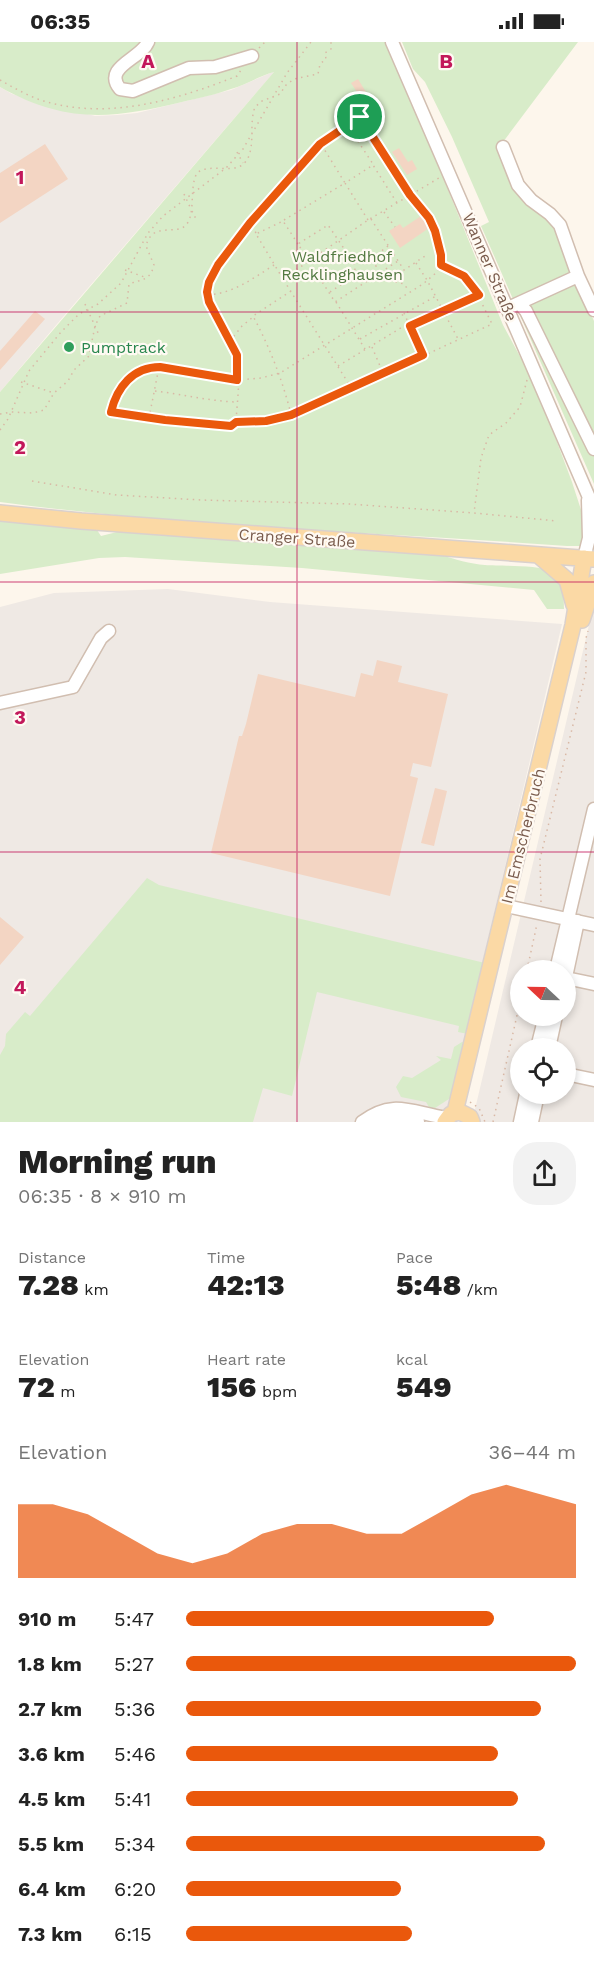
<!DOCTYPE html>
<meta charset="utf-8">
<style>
body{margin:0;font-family:"Work Sans",sans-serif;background:#f2f2f2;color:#222;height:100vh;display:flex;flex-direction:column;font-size:22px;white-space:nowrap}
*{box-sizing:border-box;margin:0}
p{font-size:20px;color:#767676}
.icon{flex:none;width:33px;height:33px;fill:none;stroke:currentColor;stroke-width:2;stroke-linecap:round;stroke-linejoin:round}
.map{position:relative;height:1080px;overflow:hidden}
.drawer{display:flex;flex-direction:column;background:#fff;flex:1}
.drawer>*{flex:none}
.needle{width:39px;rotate:292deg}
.tools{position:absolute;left:510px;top:918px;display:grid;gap:12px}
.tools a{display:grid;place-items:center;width:66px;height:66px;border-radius:50%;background:#fff;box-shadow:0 3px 9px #0003;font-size:30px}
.pin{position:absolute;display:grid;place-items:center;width:51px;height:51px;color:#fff;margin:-26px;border:3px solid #fff;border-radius:50%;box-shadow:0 2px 6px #0007}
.round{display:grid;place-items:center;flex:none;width:63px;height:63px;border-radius:24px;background:#f2f2f2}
.head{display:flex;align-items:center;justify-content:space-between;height:102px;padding:0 18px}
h1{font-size:33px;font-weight:800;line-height:45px}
.stats{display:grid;grid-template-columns:repeat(3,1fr);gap:9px;height:102px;padding:6px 18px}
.stats div{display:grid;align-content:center}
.stats b{font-size:30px;font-weight:800}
.stats small{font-size:16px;font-weight:400}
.stats p{font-size:16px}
.chart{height:168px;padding:12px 18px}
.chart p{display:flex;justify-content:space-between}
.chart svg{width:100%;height:108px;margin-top:6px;fill:#ea580c;opacity:.7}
ul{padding:0 18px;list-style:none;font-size:20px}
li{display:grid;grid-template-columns:96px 72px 1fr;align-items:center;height:45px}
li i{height:15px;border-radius:8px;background:#ea580c}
.status{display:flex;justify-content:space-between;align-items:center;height:42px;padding:0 30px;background:#fff;direction:ltr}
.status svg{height:16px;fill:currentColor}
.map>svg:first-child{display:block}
.industrial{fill:#efe9e4;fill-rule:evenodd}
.green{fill:#d8ecc9}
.building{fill:#f3d5c3}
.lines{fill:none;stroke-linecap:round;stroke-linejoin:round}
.minor-casing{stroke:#d1beb0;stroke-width:15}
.major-casing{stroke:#dad1cd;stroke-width:18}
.path{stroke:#d9b8a5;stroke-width:1.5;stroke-dasharray:1.5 4.5;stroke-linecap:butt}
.minor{stroke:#fff;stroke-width:12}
.major{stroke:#fbd9a5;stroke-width:15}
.route-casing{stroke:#fff;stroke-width:12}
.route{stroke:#ea580c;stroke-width:8}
.grid{fill:none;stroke:#c2185b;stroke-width:1.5;stroke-opacity:0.55}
.leisure-dot{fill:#2e9e5b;stroke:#fffaf3;stroke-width:2}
.labels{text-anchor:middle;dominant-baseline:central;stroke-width:4.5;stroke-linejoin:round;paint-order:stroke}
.park-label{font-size:16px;fill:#537a41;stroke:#fffaf3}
.street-label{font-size:16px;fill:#7a5c4d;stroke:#fffaf3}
.leisure-label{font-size:16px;fill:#27864d;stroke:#fffaf3;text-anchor:start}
.grid-label{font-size:20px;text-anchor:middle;font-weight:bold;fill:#c2185b;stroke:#fffaf3;stroke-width:4.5;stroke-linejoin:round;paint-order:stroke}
</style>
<div class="status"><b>06:35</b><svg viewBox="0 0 49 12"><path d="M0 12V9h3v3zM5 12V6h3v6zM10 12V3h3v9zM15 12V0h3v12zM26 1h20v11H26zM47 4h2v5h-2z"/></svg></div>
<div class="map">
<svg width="594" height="1080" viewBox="0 0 594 1080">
<rect width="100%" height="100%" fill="#fdf6ec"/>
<path class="industrial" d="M275 29 57 282 0 350V45L12 52 95 74 117 73 137 71 231 48Z
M168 547 270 560 562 582 445 1080H0V565L54 551Z
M594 562V1080H472ZM520 928H566V974H520ZM520 1006H566V1052H520Z"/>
<path class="green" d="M0 0H388L503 283 523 320 551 384 572 440 583 474 584 492 581 504H567C378 490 188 485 0 460V350L274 30C259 34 246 43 231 47 215 53 198 56 182 60 112 77 66 82 0 45Z
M402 0H578L503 100 500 109 557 186 578 244 594 279V442L481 184 489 180 452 95 425 40 413 27Z
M0 479 97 488 101 494 121 489 440 513C455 517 470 522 485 523 500 524 539 523 550 529 563 536 564 554 564 567H547L534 548 302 526 125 515 99 516 0 532Z
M147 836 159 843 485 921 468 992 458 990 459 984 317 950 292 1054 263 1046 253 1080H0V1013L5 1004 6 992 25 970 30 974Z
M462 1000 466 1001 452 1055 435 1066 429 1065 426 1060 401 1055 396 1045 403 1034 412 1036 441 1018 436 1014 451 1017 454 1005Z"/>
<path class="building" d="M358 37 372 60 366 64 351 41Z
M45 102 68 137 0 181V131Z
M399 106 408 120 412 118 417 127 407 133 392 110Z
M421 174 429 186 400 206 389 189 400 182 403 186Z
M35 269 45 277 0 328V309Z
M377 618 402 624 398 640 448 652 431 725 413 721 410 734 418 736 390 854 211 811 239 694H242L246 682 258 632 355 655 361 631 373 634Z
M435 746 447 749 434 804 421 801Z
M0 875 24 895 0 923Z"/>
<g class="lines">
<g class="minor-casing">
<path id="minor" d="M148 0C141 17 102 25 120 47L133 49 189 26 215 25 252 14
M392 0 594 467
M503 105 518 143 531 158 550 172 560 183 578 234 594 268
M519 261 578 234
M508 266 519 261 526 269 594 407
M584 516 589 496 588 458
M0 661 73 645 101 596 109 589
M506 864 594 883
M556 928 594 767
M566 935 578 879
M566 936 594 942
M537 1006 545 974
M549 1006 556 974
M566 1032 594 1038
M362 1080C394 1056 412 1071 447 1076
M378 1080C390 1073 405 1077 418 1080
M520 1080 526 1052
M532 1080 538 1052"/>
</g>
<g class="major-casing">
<path id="major" d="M0 471 81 479 594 517
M538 513 567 538 574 563
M582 578 594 541
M455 1070 573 583 584 516
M445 1080 451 1072 460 1070 470 1075 472 1080"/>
</g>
<path class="path" d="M259 6 265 0
M0 38C16 47 33 57 51 61 113 77 179 57 237 34L241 28
M348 84 373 122
M237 110 243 121
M184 152 190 165
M192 169 196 177
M384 170 395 185
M371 177 404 228 425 214
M284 178 345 141 321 102
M368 178 345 141 373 123 397 161
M250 181C235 200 199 236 209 261 217 279 232 296 237 315 241 333 237 361 236 380 279 380 313 364 352 347L283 237
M256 191 250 181 320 102 366 71
M298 202 283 179 256 192 283 237 368 178 439 136
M388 204 379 211 375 228 380 236 404 242 409 249
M378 218 358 214 351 217 328 183 298 202 335 260 398 219
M416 221 427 238 458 297
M125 228 147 236
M291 249 253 274C270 306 282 337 291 372
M330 250 356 233 353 218
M208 253C234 251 252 237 274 223
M336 260 365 307
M85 262 99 293
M404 271 422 312
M410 284 478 254
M360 297 436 254
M230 299 242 284 253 275
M372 305 383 331
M338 324 409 281
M527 338 520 365 506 381 489 393 481 416 474 471 557 479
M21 340 54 351
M352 347 492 282 472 241 464 233 441 223
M155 349C182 352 208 359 236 360
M0 372 11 370 33 371 44 368 54 351 68 339 74 328 89 314 95 284 100 274 127 261 129 242C142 237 150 239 154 223L146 204C152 179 176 194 186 183 196 172 189 145 197 131 212 119 238 136 248 116 255 101 249 81 255 65L262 59 280 52 286 43 294 37 318 32 320 22 326 17 325 11 331 7V0
M149 376 159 325
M236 380 231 384 165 378 111 370C117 345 133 325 160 325L237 338 261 336 280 331 423 242 437 230 441 223V213L435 189 429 176 409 153 360 75
M0 388 8 377 29 329 61 290 79 272 98 262 121 241 148 191 163 174 226 126 243 107 287 31 311 0
M32 439 117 453 201 458 349 462 474 471
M541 860 540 817 586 630V596L588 589
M527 928 537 882
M470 1060 479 1066 485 1080
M493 1080 520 960"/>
<use href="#minor" class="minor"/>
<use href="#major" class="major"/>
</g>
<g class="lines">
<g class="route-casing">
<path id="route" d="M360 75 410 153 429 176 435 189 441 213V223L464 234 479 253 410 284 423 313 291 373 266 379 236 380 231 384 165 378 111 370C117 345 133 325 160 325L237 338V313L209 260 207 250 209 240 218 223 250 181 320 102Z"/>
</g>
<use href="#route" class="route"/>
</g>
<path class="grid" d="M297 0V1080M0 270H594M0 540H594M0 810H594"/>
<circle class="leisure-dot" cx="69" cy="305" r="6"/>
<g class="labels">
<g class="park-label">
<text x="342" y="214">Waldfriedhof<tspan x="342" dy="18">Recklinghausen</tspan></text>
</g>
<g class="street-label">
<text transform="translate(490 225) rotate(67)">Wanner Straße</text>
<text transform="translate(297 496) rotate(4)">Cranger Straße</text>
<text transform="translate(523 794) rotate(-76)">Im Emscherbruch</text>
</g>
<g class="leisure-label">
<text x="81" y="305">Pumptrack</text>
</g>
</g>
<g class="grid-label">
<text x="148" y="26">A</text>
<text x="446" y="26">B</text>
<text x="20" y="142">1</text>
<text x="20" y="412">2</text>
<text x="20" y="682">3</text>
<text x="20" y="952">4</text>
</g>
</svg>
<div class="tools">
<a><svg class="needle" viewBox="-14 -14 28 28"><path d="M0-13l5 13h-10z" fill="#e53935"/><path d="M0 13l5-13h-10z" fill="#767676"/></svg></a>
<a><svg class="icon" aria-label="locate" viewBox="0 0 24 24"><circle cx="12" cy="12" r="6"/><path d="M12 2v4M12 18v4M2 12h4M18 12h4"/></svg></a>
</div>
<div class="pin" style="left:360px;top:75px;background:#1e9e55"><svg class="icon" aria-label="arrive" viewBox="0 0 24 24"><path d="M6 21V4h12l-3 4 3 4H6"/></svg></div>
</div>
<section class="drawer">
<div class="head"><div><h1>Morning run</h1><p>06:35 · 8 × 910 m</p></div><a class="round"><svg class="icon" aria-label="share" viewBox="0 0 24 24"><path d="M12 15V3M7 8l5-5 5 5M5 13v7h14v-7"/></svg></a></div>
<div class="stats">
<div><p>Distance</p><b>7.28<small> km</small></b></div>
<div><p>Time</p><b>42:13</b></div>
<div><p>Pace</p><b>5:48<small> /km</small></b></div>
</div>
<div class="stats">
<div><p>Elevation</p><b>72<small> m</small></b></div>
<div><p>Heart rate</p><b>156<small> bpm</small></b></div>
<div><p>kcal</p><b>549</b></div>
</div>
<div class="chart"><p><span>Elevation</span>36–44 m</p>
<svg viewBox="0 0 160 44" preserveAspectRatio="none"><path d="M0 44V14L10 14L20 18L30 26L40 34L50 38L60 34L70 26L80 22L90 22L100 26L110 26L120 18L130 10L140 6L150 10L160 14V44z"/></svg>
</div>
<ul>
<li><b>910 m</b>5:47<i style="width:79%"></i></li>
<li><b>1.8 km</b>5:27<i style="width:100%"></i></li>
<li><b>2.7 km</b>5:36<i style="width:91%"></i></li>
<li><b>3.6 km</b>5:46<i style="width:80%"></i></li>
<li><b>4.5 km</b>5:41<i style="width:85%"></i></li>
<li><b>5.5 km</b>5:34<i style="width:92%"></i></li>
<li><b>6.4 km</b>6:20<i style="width:55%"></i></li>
<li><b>7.3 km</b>6:15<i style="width:58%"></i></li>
</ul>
</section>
